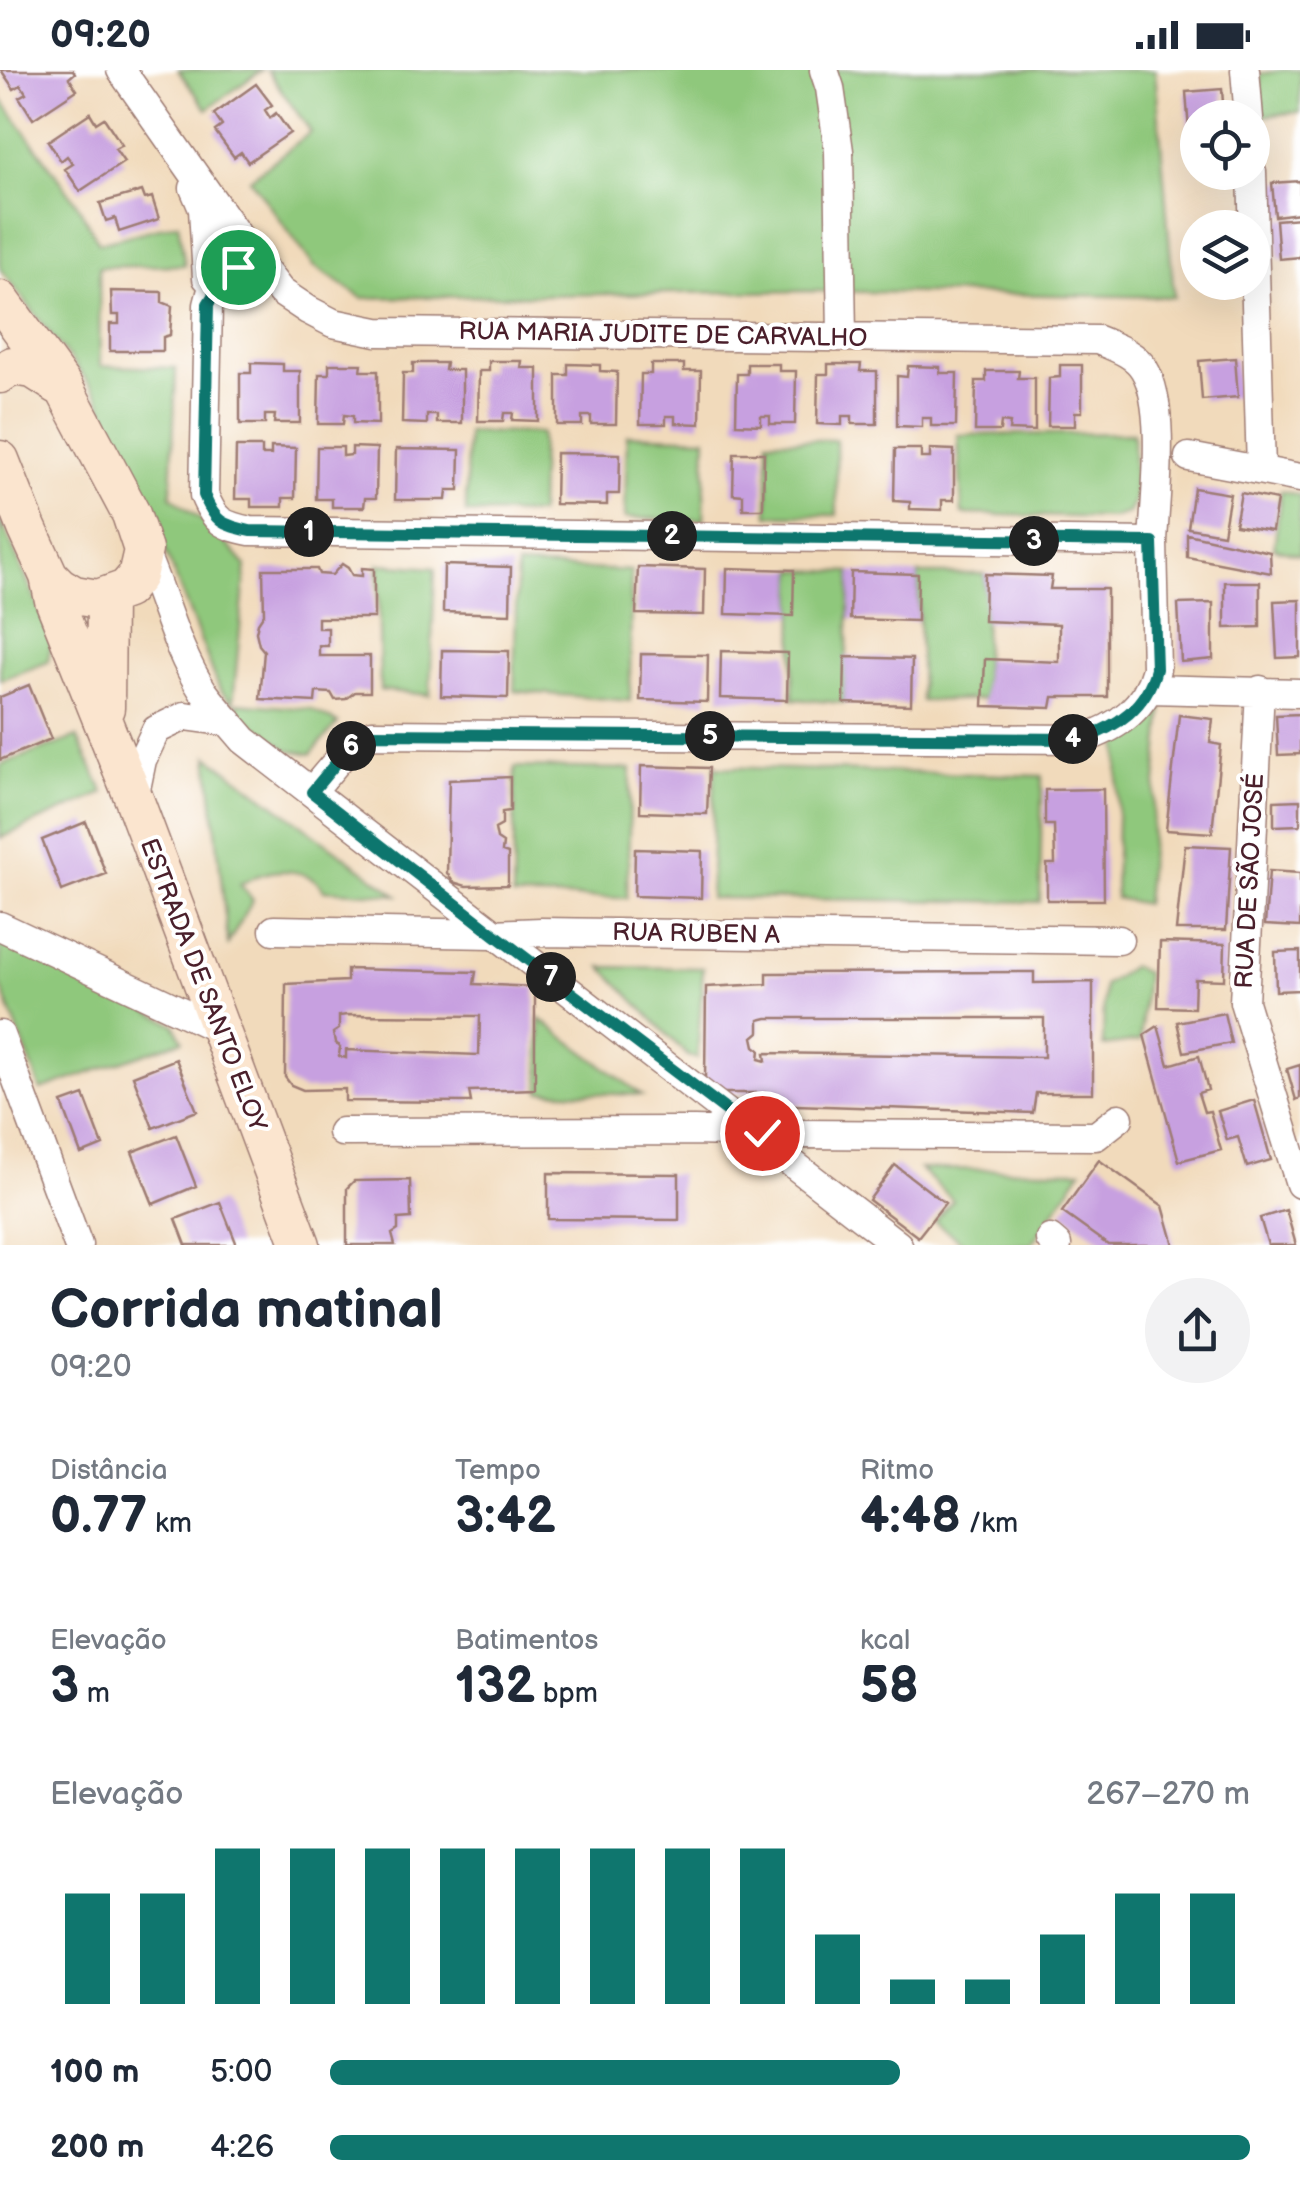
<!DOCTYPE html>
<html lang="pt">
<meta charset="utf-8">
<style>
body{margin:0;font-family:"Balsamiq Sans",sans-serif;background:#f2f2f3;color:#1f2937;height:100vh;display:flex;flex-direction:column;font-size:38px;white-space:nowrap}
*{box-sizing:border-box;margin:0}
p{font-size:32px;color:#747a83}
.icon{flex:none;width:55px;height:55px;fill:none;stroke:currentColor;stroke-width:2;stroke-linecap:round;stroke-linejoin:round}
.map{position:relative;height:1175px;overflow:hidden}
.panel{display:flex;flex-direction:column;background:#fff;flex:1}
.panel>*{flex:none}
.buttons{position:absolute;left:1180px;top:30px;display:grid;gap:20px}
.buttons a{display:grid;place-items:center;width:90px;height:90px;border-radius:50%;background:#fff;box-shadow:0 10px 40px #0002;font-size:50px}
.pin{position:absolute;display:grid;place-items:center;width:85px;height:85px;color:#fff;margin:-42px;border:5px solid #fff;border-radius:50%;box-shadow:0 2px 10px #0007}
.km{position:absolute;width:50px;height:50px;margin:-25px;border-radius:50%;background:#222;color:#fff;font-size:28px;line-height:50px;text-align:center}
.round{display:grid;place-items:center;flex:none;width:105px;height:105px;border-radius:52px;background:#f2f2f3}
.overview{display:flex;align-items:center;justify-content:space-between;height:170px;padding:0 50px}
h1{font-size:55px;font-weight:600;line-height:75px}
.metrics{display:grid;grid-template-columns:repeat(3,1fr);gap:15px;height:170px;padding:10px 50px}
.metrics div{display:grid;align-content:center}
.metrics b{font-size:50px;font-weight:600}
.metrics small{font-size:28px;font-weight:400}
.metrics p{font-size:28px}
.chart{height:280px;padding:20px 50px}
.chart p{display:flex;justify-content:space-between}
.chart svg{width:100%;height:180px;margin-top:10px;stroke:#0f766e;stroke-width:6}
ul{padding:0 50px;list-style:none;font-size:32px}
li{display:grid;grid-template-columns:160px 120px 1fr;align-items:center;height:75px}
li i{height:25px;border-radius:12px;background:#0f766e}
.status{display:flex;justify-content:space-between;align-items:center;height:70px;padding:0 50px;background:#fff;direction:ltr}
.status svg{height:28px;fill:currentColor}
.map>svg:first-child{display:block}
.green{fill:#8fc87c;stroke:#6c7454;stroke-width:2.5}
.building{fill:#c7a0e0;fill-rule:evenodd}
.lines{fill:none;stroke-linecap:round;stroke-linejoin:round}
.street-casing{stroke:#9e7c73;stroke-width:31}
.secondary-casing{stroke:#9e7c73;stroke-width:41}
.street{stroke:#fff;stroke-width:28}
.secondary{stroke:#fbe5cf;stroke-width:38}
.route-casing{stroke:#fff;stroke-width:20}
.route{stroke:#0f766e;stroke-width:12}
.labels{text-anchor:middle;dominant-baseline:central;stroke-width:8;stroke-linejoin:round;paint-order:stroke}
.street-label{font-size:25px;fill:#4a1f2b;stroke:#fff}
</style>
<div class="status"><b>09:20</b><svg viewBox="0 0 49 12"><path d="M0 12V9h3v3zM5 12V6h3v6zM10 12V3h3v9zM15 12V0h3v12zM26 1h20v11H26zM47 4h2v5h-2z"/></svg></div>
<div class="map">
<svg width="1300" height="1175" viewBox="0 0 1300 1175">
<rect width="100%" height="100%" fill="#fff"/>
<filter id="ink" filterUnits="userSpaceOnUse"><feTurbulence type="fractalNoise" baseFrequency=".01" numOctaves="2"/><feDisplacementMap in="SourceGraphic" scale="20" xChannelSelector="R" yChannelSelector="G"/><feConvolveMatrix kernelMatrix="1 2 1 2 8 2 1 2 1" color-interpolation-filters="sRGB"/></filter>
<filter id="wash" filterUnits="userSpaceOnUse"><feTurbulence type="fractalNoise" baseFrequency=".0048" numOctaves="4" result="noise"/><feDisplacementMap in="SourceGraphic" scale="40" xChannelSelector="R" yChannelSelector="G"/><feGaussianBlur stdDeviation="2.25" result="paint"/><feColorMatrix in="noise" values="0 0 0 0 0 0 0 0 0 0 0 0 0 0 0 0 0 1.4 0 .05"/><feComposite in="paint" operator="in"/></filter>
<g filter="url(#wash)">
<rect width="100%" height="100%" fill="#f1dabb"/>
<path class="green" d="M178 0H262L207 39Z
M267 0H1155L1174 227 806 221 362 228 314 196 250 109 311 62Z
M1283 0H1300V42L1261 46 1260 4Z
M0 27 76 132 99 173 178 153 185 195 99 197 100 296 176 298 171 426 215 461 246 496 233 633 220 620 161 470 97 324 0 199Z
M467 362 541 363 539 444 466 443Z
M1133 363 1135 430 1128 443 1112 448 962 444 958 365Z
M627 365 706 368 704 450 625 448Z
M768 370H836L837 445H768Z
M1281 421 1300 425V485L1274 478Z
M0 449 52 567 48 592 0 610Z
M378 494 435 498 430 625 380 620Z
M517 496 631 501 630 631 514 621Z
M794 500 851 502 844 633 793 629Z
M918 504H985L984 629 921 631Z
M237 633 310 639 338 653 311 684 288 680 239 644Z
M1163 637 1145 834 1115 828 1119 672Z
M77 667 104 723 0 768V695Z
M208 686 397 825 324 820C313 801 283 798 263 804 255 806 247 811 240 814L253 830 228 874Z
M515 697 631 699 627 828 513 827Z
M715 697 1042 706 1040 832 710 828Z
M0 868 174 954 183 970 41 1020 0 914Z
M1132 896 1146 903 1140 971 1103 976 1104 916Z
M602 897 703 898 697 988 688 986Z
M540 949 642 1025 540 1021Z
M920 1099 1082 1100 1031 1175H966L935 1152 953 1130Z"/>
<g id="blocks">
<path class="building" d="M1 0H73L75 3 69 8 77 20 33 49 19 27 26 23 21 15 14 19Z
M256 14 272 35 265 40 270 48 276 43 290 63 248 92 241 82 234 87 215 61 222 56 214 44Z
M1222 19 1224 48H1198V60L1189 61 1186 22Z
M90 43 96 53 104 48 122 75 115 79 124 92 80 121 65 99 73 94 67 86 61 91 48 71Z
M1300 111V143L1275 146 1272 113Z
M142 121 145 129 152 127 159 149 119 162 115 148 106 151 100 133Z
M1300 148V187L1279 189 1276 150Z
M111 221 162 222V232L172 236 170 265 163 267V281H110V254H119V245H112Z
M1235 288 1238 327 1202 330 1199 291Z
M489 291H522L521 298H538V351L512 350 513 343H504L503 351H478L479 301H489Z
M251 293 283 294V301H300V353H274L275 345H265V354H240V303H251Z
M413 293H446L445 300H462V353H437V345H427V354L402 353 403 303H413Z
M329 294H362L361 301H378V354L353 353V346L344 345 343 354H318L319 304H329Z
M568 294 600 295V301L617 302 616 354H591V346H582V355H557V305H568Z
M651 294H684V301H701L700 354 675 353V346H666V354H640L641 304H651Z
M747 294H779V301H796L795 354H770V346H761V355L736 354 737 304H747Z
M828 294H861L860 301H877V354H852V346H842V355L817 354 818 304H828Z
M1060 295H1082V342H1075V356H1048L1049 308 1060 307Z
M908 296 940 297V303H957L956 356H931V348H922V357L897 356V306L907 307Z
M986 301H1019L1018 308H1035V361L1009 360 1010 353 1001 352 1000 361H975L976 311H986Z
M236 377H262V385H271V377L296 378 295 428H283V437H251V429H235Z
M317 377H343V386L352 385V377L377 378 376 428H365L364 437H332V429H316Z
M396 379 460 380 459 420H447L446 430H395Z
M895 379H921V388H930V379L954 380V430H942V440L910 439V432L894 431Z
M556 383 620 384 619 424H607V435L555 434Z
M734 383H764L763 439H743V425L733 424Z
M1194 418 1230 424 1223 464 1188 458Z
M1241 423 1277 430 1272 461 1235 455Z
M1187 464 1270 482 1271 503 1187 487Z
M342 494 348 498 352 505 362 506V498L374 499V548H318V558H328V576H319V586H370V622H355L346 629 335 630 331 623 316 622 315 632 260 629 264 581 259 575 256 562 258 553 264 544 263 499H317L319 504 332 505Z
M444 495 511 497 510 544 443 542Z
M638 497 705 499 704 545 636 544Z
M727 498 794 500 793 546 726 544Z
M851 502 918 504 917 551 850 549Z
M985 504 1052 506 1050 519H1107V627H1053L1051 638 983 636 985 589 1059 592V554L984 551Z
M1225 512H1260V557L1225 558Z
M1300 530V587L1277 588 1274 531Z
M1213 533V589L1181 592 1178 534Z
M442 580 509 581 508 628 441 626Z
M721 581 788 583 787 630 720 628Z
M641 584 708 585 707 632 640 630Z
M845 587 912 589 911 635 844 633Z
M29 615 51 669 0 690V627Z
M1300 644V684L1278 685 1276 645Z
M1179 645 1213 649 1210 673 1221 675 1212 763 1166 760Z
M641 696 709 698 707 744 640 742Z
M510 707V741L502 742V755L495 759 497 769 503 773 502 782 508 784V815L466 816 453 812 447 803 449 710Z
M1103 719 1104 830H1047V794H1055L1054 755H1045V720Z
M1300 730V755L1274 756V731Z
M86 752 106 804 62 821 42 770Z
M1185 775 1231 777 1226 860H1176Z
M635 779 702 781 701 828 634 826Z
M1269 801 1300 803V857L1265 855Z
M1160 872 1225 874 1224 910 1195 909 1194 938 1158 937Z
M1300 881V920L1276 921 1275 882Z
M347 899 476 902 474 914 535 917V1019L469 1021 471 1032 345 1031V1019L303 1020 291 1015 285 1007 286 914 347 911ZM347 945 480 946 479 985 346 980V988L339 986 340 977 335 972 333 963 339 959V946Z
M1034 902V913L1093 912V1023H1036L1033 1043 765 1034V1023H723L705 1010 706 917 767 914V903ZM767 948H1044V987L765 983 766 991 759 989 760 980 755 976 753 967 759 962V950Z
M1224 943 1231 973 1184 982 1177 952Z
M1158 956 1169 995 1199 986 1208 1020 1198 1023 1204 1042 1210 1041 1221 1080 1179 1091 1144 965Z
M176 989 197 1041 153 1058 133 1006Z
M1300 995V1028L1296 1030 1287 999Z
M84 1025 103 1075 81 1084 62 1033Z
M1254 1030 1271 1090 1247 1097 1238 1067 1227 1070 1218 1041Z
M176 1065 196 1116 153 1134 132 1082Z
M1099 1090 1163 1136 1174 1175H1108L1062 1142Z
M895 1095 945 1133 918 1167 869 1130Z
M548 1103 679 1104V1150L548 1149Z
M410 1110 411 1148 398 1149V1160L392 1164 395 1175H347V1118L354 1111Z
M220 1132 237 1175H186L176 1149Z
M1286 1140 1296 1175H1268L1260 1148Z"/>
</g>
</g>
<g filter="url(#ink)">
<use href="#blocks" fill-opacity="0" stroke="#9e7c73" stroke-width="2.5"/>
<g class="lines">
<g class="street-casing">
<path id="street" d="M121 0 234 161 281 222 308 240 333 253 377 262 1098 270C1114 277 1134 283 1144 299 1167 336 1155 428 1153 472
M824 0 830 18 839 81 842 267
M1245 0 1249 48
M1252 102 1261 399
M194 118 203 139 207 208
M234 161 222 182 208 235 204 425C215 452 222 455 250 461L1153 472 1156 599C1146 637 1119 657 1082 669L372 664 352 674 312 721
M1189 387 1300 408
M143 480C164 527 175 578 203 621 215 638 231 654 244 670L898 1175
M1150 619 1300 623
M1260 620 1244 932 1300 1114
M134 729 142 690 156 660 185 646 229 652
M0 856 221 960
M274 860 493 864 541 862 1119 870
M0 965 78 1175
M342 1062 694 1061 799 1064 1096 1066 1119 1048
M1050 1169 1057 1175"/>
</g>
<g class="secondary-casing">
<path id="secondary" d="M0 230 64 318 131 444 143 480 137 506 126 519 98 529 74 525 59 516 49 506
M0 304 12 296 33 299 58 315
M0 390 27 458 49 506 54 530 134 729 301 1175
M105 638 106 527"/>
</g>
<use href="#street" class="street"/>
<use href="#secondary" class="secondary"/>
</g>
</g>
<g class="lines" filter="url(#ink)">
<g class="route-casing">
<path id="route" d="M238 197 228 202 208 234 204 425C215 452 222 455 250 461L1152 472 1156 599C1146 637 1118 656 1082 669L372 664 352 674 312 722 494 864 756 1063H762"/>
</g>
<use href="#route" class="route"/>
</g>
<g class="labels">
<g class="street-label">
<text transform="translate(663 265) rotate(1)">RUA MARIA JUDITE DE CARVALHO</text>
<text transform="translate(1250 811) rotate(-87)">RUA DE SÃO JOSÉ</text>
<text transform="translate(696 864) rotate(1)">RUA RUBEN A</text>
<text transform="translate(203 915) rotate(69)">ESTRADA DE SANTO ELOY</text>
</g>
</g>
</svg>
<div class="buttons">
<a><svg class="icon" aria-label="locate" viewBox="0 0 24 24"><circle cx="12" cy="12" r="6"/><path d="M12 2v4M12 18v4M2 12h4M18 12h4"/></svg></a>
<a><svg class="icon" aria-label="layers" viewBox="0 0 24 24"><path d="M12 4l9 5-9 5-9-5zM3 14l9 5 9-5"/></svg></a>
</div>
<div class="pin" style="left:238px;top:197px;background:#1e9e55"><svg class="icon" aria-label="arrive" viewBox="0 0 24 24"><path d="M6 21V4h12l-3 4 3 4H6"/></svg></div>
<div class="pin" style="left:762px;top:1063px;background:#d93025"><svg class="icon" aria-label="check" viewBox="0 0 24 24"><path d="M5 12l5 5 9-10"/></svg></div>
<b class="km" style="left:309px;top:462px">1</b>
<b class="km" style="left:672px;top:466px">2</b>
<b class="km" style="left:1034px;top:471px">3</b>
<b class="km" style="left:1073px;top:669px">4</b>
<b class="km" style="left:710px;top:666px">5</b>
<b class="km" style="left:351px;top:676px">6</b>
<b class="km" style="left:551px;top:907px">7</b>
</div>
<section class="panel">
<div class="overview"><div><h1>Corrida matinal</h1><p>09:20</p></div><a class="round"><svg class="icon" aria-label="share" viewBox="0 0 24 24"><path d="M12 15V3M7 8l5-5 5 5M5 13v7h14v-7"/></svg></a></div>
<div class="metrics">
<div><p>Distância</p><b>0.77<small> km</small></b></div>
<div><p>Tempo</p><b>3:42</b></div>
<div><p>Ritmo</p><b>4:48<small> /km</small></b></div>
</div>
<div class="metrics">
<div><p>Elevação</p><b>3<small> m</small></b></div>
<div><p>Batimentos</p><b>132<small> bpm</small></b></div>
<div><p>kcal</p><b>58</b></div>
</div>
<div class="chart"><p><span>Elevação</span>267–270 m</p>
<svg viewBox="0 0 160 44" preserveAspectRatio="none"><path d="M5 44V17M15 44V17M25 44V6M35 44V6M45 44V6M55 44V6M65 44V6M75 44V6M85 44V6M95 44V6M105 44V27M115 44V38M125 44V38M135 44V27M145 44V17M155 44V17"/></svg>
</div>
<ul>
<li><b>100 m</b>5:00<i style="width:62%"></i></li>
<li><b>200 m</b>4:26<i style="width:100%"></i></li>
</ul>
</section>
